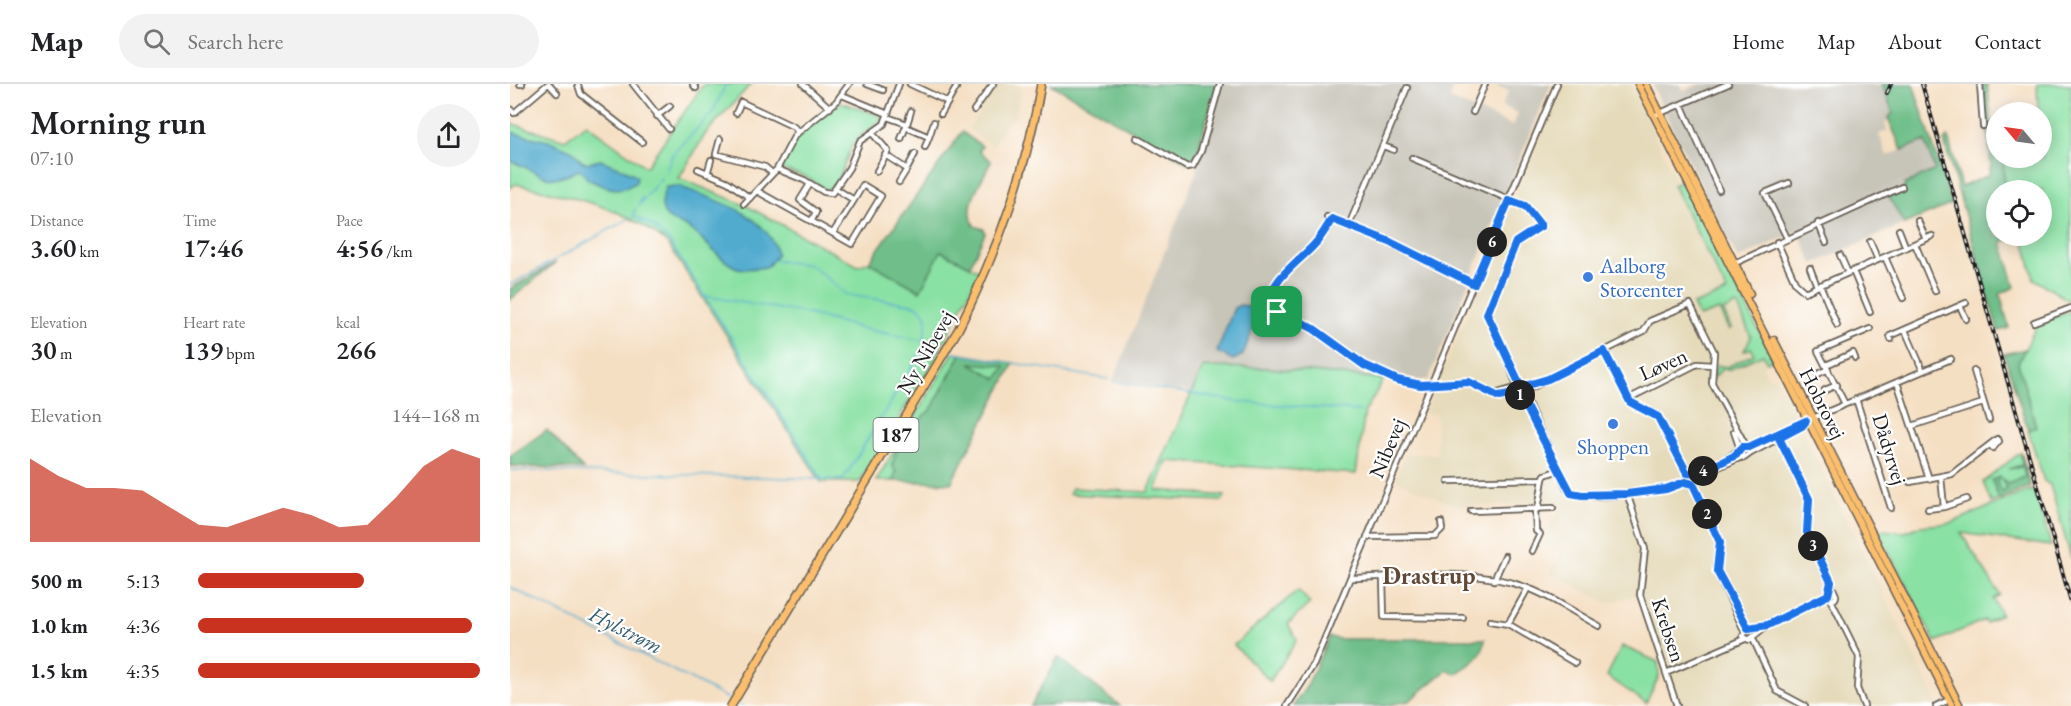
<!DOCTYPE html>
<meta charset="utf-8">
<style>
body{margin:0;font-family:"EB Garamond",serif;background:#f2f2f2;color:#202124;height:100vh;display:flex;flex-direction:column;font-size:22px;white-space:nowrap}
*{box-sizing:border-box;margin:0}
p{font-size:20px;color:#757577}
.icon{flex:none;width:33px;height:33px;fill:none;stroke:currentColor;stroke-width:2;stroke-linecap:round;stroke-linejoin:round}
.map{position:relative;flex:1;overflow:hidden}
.details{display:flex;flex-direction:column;background:#fff;width:510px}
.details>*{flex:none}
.needle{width:39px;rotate:299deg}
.fabs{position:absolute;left:1476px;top:18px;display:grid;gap:12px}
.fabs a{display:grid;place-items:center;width:66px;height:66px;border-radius:50%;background:#fff;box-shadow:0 3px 15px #0003;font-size:30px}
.pin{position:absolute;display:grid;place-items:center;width:51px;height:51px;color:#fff;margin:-26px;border-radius:12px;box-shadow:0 3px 9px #0006}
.km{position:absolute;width:30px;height:30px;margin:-15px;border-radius:50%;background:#222;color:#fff;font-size:16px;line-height:30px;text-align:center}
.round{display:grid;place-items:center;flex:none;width:63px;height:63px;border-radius:32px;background:#f2f2f2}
.head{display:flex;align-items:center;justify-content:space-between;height:102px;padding:0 30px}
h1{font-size:33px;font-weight:600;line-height:45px}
.figures{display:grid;grid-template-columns:repeat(3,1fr);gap:9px;height:102px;padding:6px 30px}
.figures div{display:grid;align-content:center}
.figures b{font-size:26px;font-weight:600}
.figures small{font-size:16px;font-weight:400}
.figures p{font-size:16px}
.chart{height:168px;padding:12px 30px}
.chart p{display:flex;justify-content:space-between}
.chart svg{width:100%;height:108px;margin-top:6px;fill:#c8321e;opacity:.7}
ul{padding:0 30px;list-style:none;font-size:20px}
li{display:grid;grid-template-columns:96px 72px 1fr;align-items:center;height:45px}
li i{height:15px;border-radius:8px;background:#c8321e}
header{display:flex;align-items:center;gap:36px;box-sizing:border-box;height:84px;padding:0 30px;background:#fff;border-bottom:2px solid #e0e0e0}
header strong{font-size:28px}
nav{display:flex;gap:33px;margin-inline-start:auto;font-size:21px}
.search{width:420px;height:54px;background:#f2f2f2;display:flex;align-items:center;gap:15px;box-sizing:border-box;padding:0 21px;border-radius:33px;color:#757577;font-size:22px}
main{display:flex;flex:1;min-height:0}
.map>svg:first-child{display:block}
.built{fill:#e5daba}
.industrial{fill:#c7c4b8}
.green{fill:#8ae1a4;stroke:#537e60;stroke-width:1.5}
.forest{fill:#6fbf8a;stroke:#466e53;stroke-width:1.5;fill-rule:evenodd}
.water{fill:#51abcf;stroke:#366476;stroke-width:1.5}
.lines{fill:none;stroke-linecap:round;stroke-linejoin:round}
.stream{stroke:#51abcf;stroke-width:1.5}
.minor-casing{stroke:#686056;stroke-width:8}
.major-casing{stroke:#686056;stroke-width:9}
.highway-casing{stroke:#686056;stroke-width:10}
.minor{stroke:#fff;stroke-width:4.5}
.major{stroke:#fabe6d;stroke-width:6}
.highway{stroke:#fabe6d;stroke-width:7}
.rail-casing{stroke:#1c1c1c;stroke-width:4}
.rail{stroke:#fff;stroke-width:1.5;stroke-dasharray:4.5;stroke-linecap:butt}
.route-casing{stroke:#fff;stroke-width:12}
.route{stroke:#1a73e8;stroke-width:8}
.shop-dot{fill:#3f7fe0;stroke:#fff;stroke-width:2}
.labels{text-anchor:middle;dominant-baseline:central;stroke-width:4.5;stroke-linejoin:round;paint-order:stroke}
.shield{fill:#fff;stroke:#606060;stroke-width:1.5}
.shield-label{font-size:20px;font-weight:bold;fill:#1c1c1c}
.shop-label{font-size:21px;fill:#366cbe;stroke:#fff;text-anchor:start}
.street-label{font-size:21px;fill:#1c1c1c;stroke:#fff}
.water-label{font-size:22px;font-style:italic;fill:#345c6d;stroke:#fff}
.quarter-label{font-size:24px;font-weight:bold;fill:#604836;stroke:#fff}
</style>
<header>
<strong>Map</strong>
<div class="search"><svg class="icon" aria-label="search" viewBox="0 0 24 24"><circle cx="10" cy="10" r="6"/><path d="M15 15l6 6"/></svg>Search here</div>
<nav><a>Home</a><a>Map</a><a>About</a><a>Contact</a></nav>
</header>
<main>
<section class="details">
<div class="head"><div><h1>Morning run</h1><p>07:10</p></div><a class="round"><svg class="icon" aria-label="share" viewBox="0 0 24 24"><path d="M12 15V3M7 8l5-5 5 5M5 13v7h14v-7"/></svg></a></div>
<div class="figures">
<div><p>Distance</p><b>3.60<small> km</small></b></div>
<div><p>Time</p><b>17:46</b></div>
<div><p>Pace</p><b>4:56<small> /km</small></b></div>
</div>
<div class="figures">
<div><p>Elevation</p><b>30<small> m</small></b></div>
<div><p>Heart rate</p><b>139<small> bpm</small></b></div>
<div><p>kcal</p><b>266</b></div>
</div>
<div class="chart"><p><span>Elevation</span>144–168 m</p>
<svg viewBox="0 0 160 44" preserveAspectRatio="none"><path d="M0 44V10L10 17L20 22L30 22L40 23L50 30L60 37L70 38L80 34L90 30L100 33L110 38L120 37L130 26L140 13L150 6L160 10V44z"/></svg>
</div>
<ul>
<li><b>500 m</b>5:13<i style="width:59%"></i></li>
<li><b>1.0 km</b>4:36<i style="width:97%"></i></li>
<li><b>1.5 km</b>4:35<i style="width:100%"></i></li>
</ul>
</section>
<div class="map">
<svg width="1561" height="622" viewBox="0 0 1561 622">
<rect width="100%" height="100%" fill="#fff"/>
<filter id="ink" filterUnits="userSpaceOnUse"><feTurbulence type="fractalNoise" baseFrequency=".0167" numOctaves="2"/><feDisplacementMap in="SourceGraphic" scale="12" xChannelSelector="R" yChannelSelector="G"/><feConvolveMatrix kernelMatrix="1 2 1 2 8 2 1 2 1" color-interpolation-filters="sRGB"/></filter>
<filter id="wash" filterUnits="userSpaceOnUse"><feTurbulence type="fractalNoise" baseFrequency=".008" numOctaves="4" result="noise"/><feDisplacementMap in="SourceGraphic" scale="24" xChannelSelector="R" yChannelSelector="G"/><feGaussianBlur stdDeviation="1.35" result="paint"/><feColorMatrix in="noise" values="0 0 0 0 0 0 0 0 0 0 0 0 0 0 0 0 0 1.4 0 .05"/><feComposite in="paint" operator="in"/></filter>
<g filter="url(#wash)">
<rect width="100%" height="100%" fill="#f5dfc3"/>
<path class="built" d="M486 0H505L511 4 505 35H500L483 62 458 45 469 30 467 27Z
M1051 0H1121L1166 97 1163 102 1217 208 1229 219 1257 279 1252 281 1259 294 1264 292 1284 330 1422 608 1426 622H1164L1127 511 1098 519 1040 489 1050 470 1032 460 1051 420 946 422 886 396 895 370H927L926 329 914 330 968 207 971 195Z"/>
<path class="industrial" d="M712 0H943L940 15 1003 42 1008 29 992 22 999 7 983 0H1041L918 296H906L877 287 874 295 692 281 682 308 604 295 686 89Z
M1147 0H1170L1174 7 1190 0H1372L1385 30 1375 39 1377 47 1369 50 1377 72 1415 57 1425 86 1395 99 1396 104 1379 113 1394 140 1303 180 1288 147 1228 175 1156 31 1143 2Z"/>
<path class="green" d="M194 0H241L196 49 169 94 237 122 348 182 359 178 410 207 431 167 470 187 424 277 350 398H311L158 160C116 122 59 113 6 100L0 104V39L55 56 76 40 136 83Z
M1527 0H1561V218L1524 195 1514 154 1508 152H1532V106H1495L1493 74H1532V28H1528V25Z
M331 18 371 32 372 34C366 44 353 48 346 56 333 72 336 96 316 106L296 93 271 85 285 55Z
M1171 97 1258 264 1263 275 1257 278 1253 270 1218 286 1212 285 1203 295 1206 281 1217 283 1244 270 1241 264 1234 267 1241 253 1228 222 1225 221 1213 227 1221 244 1219 246 1209 226 1189 233 1183 221 1217 208 1163 101Z
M1561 227V474L1540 401 1534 397 1518 346 1525 342 1508 279 1528 239Z
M443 269 451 270 421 326C408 335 404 349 389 359L386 388 383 397H366Z
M458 278 496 282 488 296Z
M693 283 758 284 874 295 855 327 846 390 657 377 646 406 715 412 712 417 559 410 562 404 638 408Z
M1511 368 1520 402 1481 419 1473 398Z
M1519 406 1526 409 1541 462 1451 449 1490 511 1483 515 1491 530 1476 539 1474 536 1425 558 1369 448 1370 446 1395 448 1410 442 1441 439Z
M788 506 800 519 778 540 787 556 760 597 724 561Z
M1112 562 1148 578 1149 592 1136 619 1097 592Z"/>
<path class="forest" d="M541 0H707L685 76 680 80Z
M1372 0H1403L1442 120 1394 140 1379 113 1395 104V100L1425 86 1415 57 1392 66 1378 34 1383 29Z
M1472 0H1477L1485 68 1486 74H1493L1495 106H1486V152H1508L1492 158 1505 203 1490 210 1499 244 1488 247 1434 57 1438 53 1451 103 1479 91 1481 81Z
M452 48 472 62 469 67 481 77C473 97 453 118 464 142L474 145 475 149 460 182 431 167 410 207 359 178Z
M46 178 0 216V205Z
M1515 265 1508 279 1526 342 1518 346 1494 270Z
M451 270 504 279 441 399 383 397 386 388 382 381 389 359 402 350 414 331 421 326ZM460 279 495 282V283L487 295Z
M37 346 73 385 0 382V372Z
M1511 368 1520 402 1489 416 1482 396 1489 393 1487 399 1492 408 1497 405 1491 394 1498 400 1515 393 1513 383 1498 385 1512 381Z
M819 553 829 555H975C973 574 961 580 945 590L937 586 899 617 874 622H783L797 602Z
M548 573 610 622 558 620 521 622Z"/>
<path class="water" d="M0 48 42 58 63 67 71 77 77 79 91 76 122 89 127 93 126 98C110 111 94 103 77 95L73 88 68 86C36 105 29 86 0 77Z
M168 102C203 115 260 130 267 171L257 183C247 184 234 187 225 183 206 174 196 155 178 144 172 140 163 138 157 133 149 125 152 113 156 103Z
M730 221 744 223 749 229 733 271 723 276 707 268 724 224Z"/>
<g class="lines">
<path class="stream" d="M156 88 162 71 202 29 216 0
M131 119 151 94
M129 121 132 113
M125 125 123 132 143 142 159 157 312 395 333 396 412 267 414 264 430 267
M0 201 118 135
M195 212 299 230 354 245 414 257 417 233 409 223 401 220 337 211 301 181 263 176
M443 269 598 295
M603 297 730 318 850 327
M0 386 311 395
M0 503 219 615
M229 621 232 622"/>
</g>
</g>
<g filter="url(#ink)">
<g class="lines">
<g class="minor-casing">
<path id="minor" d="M10 0H12
M39 0 47 9
M123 0 159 45
M183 0 186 4
M293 0 320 24
M357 0 373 6
M400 0 438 18
M1470 0 1473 42
M68 1 71 10 132 58
M332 11 378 30
M1171 20 1209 106
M0 25 4 29 38 0
M464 26 483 0
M963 28 975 0
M226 29 231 18 284 43 288 48
M431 30 446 4
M1148 30 1218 0
M147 32 160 22
M377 33 397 40 391 55
M397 40 401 27
M396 43 419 53 415 63
M362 49 378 67 367 87
M419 53 424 38
M627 54 677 83 683 82 691 67 710 0
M210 55 206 70 255 83 262 89
M873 62 884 66
M375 71 397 85 405 70
M902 74 1015 122 1031 142 1006 158 977 230 1057 405C1073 421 1155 407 1175 398
M188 85 218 98 240 114
M267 85 294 96 314 108 322 109 339 84 350 57 374 40 389 0
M197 90 201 76
M389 98 397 85
M300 100 290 116 306 128 302 136
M247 107 342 160 371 112 353 101 344 116 326 105
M234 120 267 85 285 51 326 18 339 0
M817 133 880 158 964 200
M822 135C816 144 811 154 803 162 787 179 761 196 759 221L804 245 845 275 881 294 911 301 959 298 993 314 1019 305 1134 247 1140 237 1180 220 1204 268 1202 299 1236 362
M1408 137 1416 155
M1308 139 1316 158
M839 141 897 4
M1389 146 1396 164
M323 149 344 116
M1277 154 1255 109 1279 99
M1267 158 1286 200 1295 208 1422 152
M1360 158 1368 176
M1405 160 1425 207
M1330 171 1338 189
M1375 173 1393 214
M1223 180 1392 103
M1300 184 1307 202
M1343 187 1360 228
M1310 201 1327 241
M1450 222 1456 235
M1524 238 1561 224
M1395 246 1413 287
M1381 255 1380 252 1456 219
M1094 267 1120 318 1148 332 1177 389
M1316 281 1343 269 1345 274
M1001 285 1011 315 1019 327
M1464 287 1479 336
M1308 290 1318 285
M1387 298 1419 395
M1315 306 1327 301
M984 310 1030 297
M1118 315 1187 280 1202 281
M1346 315 1381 424
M1335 320 1308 267 1360 245
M1303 334 1441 275
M1402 342 1473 319
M1224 348 1230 365
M1269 354 1299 415 1297 448 1325 509
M1239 363 1296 337
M1241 369 1292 342 1296 337
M1206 384 1232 373
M1177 389C1203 386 1214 377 1234 362L1239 363 1241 369 1234 374 1229 367
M938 397 1033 395
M1400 398 1442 390 1487 355 1489 357 1483 364 1481 362
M1183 400 1210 457 1206 485 1234 546
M1180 401 1194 390
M1117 409 1135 465 1130 511 1167 622
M1434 423 1457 415
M1028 425 1033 395 1035 391 1049 386
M1418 425 1434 423 1431 393
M961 427 1043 424
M857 453 925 452 932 445 931 438
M1022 467 1030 450 1026 447 1025 425
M840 494C896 493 961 483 1015 503 1041 512 1065 529 1089 542
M873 494 874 533 953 534
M984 496 995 472
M1318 512a4 4 0 1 1 8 0a4 4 0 1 1-8 0Z
M1321 516 1349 573 1347 604 1354 622
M980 537 998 540 1065 579
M998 540 1018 504
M1237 545 1233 552 1239 556 1256 542
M1242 545 1258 541 1318 511
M1243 555 1267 607 1295 622
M1156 589 1235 555
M777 622 804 580 1047 0
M1426 622 1439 616"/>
</g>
<g class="major-casing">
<path id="major" d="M1128 0 1442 622
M1136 0 1240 210
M1264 256 1450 622"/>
</g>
<g class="highway-casing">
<path id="highway" d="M221 622 448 246C487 168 517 86 531 0"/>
</g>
<use href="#minor" class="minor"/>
<use href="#major" class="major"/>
<use href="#highway" class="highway"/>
<g class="rail-casing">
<path id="rail" d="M1412 0 1561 518
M1377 9 1381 0"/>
</g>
<use href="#rail" class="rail"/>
</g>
</g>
<g class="lines" filter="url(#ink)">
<g class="route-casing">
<path id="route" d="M999 116 1015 122 1031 142 1006 158 977 230 1011 303 1038 295 1094 267 1120 318 1148 333 1177 389 1188 390 1226 371 1232 363H1239L1296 337 1292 342 1269 354 1299 415 1297 448 1321 498 1318 511 1258 541 1238 544 1207 487 1210 458 1183 400 1175 398 1156 405 1117 410 1072 411 1061 409 1009 309 989 313 959 298 911 301 887 296 854 281 804 245 759 221C760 196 787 179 803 162 811 154 816 144 822 135L880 158 964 200Z"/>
</g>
<use href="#route" class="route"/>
</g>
<g class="shop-dot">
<circle cx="1078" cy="193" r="6"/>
<circle cx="1103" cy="340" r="6"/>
</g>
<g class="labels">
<rect class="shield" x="363.5" y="334" width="45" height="34" rx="4.5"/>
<g class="shield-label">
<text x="386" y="351">187</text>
</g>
<g class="shop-label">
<text x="1090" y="181">Aalborg<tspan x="1090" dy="24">Storcenter</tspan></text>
<text x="1103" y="362" text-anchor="middle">Shoppen</text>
</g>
<g class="street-label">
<text transform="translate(415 268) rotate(-60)">Ny Nibevej</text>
<text transform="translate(1153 280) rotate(-24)">Løven</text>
<text transform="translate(1313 319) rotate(63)">Hobrovej</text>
<text transform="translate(877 364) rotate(-67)">Nibevej</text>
<text transform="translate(1380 365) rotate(73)">Dådyrvej</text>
<text transform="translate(1159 546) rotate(72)">Krebsen</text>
</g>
<g class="water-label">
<text transform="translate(116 546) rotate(27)">Hylstrøm</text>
</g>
<g class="quarter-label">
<text x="919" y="491">Drastrup</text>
</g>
</g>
</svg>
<div class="fabs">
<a><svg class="needle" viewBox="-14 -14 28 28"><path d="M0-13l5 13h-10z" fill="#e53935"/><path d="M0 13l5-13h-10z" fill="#757577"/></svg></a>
<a><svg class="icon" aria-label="locate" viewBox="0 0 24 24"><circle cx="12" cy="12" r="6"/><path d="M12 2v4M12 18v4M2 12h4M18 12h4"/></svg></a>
</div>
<div class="pin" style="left:767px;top:228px;background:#1e9e55"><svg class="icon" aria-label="arrive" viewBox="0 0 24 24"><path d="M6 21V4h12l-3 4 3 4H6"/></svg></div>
<b class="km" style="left:1010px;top:311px">1</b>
<b class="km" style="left:1197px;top:430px">2</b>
<b class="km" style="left:1303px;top:462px">3</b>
<b class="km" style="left:1193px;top:387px">4</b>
<b class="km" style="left:982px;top:158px">6</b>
</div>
</main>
